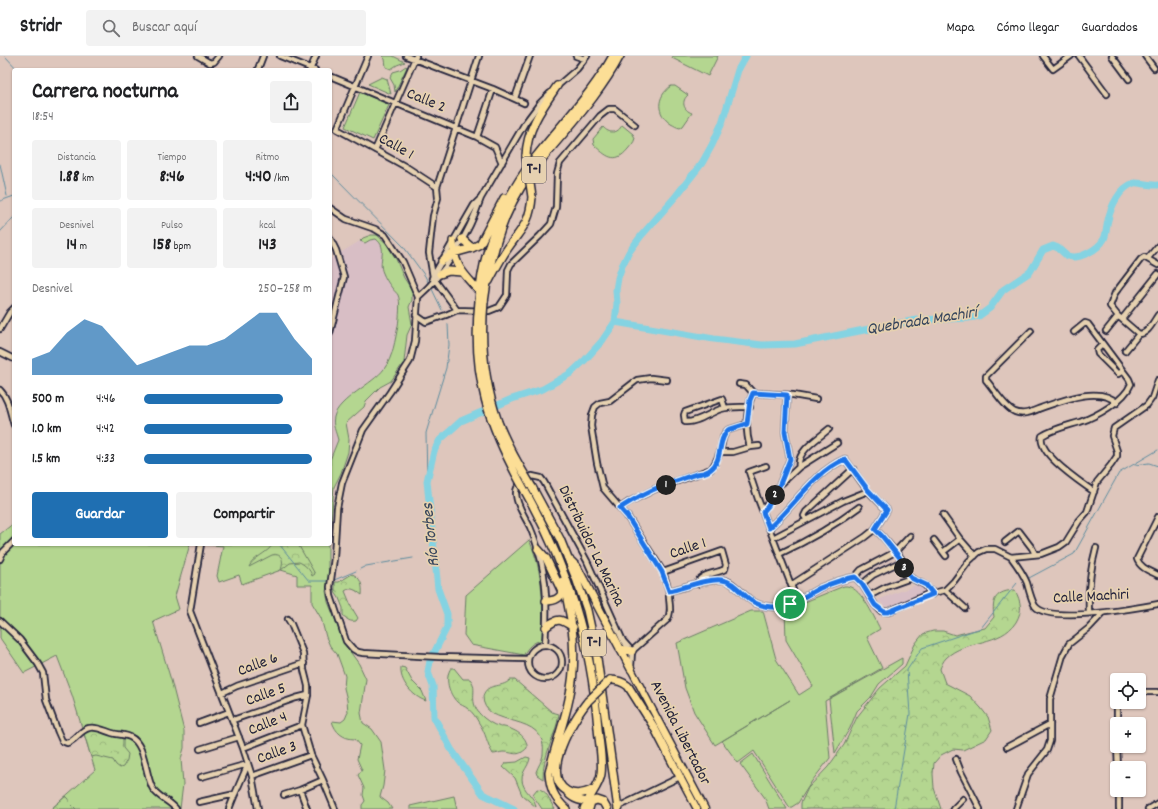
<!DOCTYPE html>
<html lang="es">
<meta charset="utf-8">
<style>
body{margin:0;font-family:Dekko,sans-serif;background:#f2f2f2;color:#202124;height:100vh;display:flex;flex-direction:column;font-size:15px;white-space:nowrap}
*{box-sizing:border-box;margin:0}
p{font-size:13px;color:#757577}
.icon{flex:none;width:22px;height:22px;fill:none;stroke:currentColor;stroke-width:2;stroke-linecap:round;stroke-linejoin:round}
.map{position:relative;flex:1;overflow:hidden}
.panel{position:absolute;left:12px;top:12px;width:320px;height:478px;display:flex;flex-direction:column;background:#fff;border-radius:4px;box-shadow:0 1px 3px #0004}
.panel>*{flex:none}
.buttons{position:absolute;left:1110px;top:617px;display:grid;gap:8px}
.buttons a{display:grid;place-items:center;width:36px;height:36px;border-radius:4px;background:#fff;box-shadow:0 1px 3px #0004;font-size:20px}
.pin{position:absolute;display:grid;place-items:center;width:34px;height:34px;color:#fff;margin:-17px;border:2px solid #fff;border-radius:50%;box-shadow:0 1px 4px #0007}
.km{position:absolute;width:20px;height:20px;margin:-10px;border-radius:50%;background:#222;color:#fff;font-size:11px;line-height:20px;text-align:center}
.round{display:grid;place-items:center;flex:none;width:42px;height:42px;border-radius:4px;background:#f2f2f2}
.summary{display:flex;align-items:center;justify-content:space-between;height:68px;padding:0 20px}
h1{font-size:22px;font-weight:800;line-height:30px}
.stats{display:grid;grid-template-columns:repeat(3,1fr);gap:6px;height:68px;padding:4px 20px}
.stats div{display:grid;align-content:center;border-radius:4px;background:#f2f2f2;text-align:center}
.stats b{font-size:17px;font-weight:800}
.stats small{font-size:11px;font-weight:400}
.stats p{font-size:11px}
.chart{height:112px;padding:8px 20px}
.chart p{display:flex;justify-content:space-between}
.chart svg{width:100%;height:72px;margin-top:4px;fill:#1f6fb2;opacity:.7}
.cta{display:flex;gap:8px;margin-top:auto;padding:8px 20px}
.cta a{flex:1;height:46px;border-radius:4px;background:#1f6fb2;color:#fff;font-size:16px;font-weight:800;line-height:46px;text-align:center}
.cta a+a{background:#f2f2f2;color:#202124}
ul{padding:0 20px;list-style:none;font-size:13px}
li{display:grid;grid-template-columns:64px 48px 1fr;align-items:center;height:30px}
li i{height:10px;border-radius:5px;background:#1f6fb2}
header{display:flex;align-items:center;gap:24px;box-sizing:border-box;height:56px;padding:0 20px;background:#fff;border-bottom:1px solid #e0e0e0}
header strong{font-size:19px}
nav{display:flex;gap:22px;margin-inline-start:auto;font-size:14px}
.search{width:280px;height:36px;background:#f2f2f2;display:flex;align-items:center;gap:10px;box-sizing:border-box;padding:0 14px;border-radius:4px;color:#757577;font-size:15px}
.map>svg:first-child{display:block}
.built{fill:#d8bec5}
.green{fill:#b4d690;stroke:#6b7c66}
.forest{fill:url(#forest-crowns);stroke:#6b7c66}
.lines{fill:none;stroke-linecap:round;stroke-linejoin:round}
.stream{stroke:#5d8c9f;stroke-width:1}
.river{stroke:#84d3e2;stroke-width:7}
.minor-casing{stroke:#22223b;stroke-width:8}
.major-casing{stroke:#22223b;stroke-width:9}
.highway-casing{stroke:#22223b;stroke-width:10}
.minor{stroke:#e6d1b0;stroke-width:4.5}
.major{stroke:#fcde96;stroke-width:6}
.highway{stroke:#fcde96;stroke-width:7}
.highway-bridge-casing{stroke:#22223b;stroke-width:10;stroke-linecap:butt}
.highway-bridge{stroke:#fcde96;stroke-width:7}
.route-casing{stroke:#fff;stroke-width:8}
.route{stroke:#1a73e8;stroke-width:5}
.labels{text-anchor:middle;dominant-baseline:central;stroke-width:3.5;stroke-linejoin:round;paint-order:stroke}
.shield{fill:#e6d1b0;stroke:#5d565e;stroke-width:1}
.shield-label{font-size:15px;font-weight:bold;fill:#22223b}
.street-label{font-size:16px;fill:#22223b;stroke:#e6d1b0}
.water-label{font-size:17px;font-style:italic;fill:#36455c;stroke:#e6d1b0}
</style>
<header>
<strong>Stridr</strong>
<div class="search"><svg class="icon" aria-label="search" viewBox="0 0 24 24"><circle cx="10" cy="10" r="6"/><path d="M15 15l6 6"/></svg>Buscar aquí</div>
<nav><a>Mapa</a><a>Cómo llegar</a><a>Guardados</a></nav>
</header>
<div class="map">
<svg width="1158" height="753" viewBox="0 0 1158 753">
<defs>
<pattern id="forest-crowns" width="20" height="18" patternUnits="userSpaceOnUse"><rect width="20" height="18" fill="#b4d690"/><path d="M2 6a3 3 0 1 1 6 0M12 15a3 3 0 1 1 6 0" fill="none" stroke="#9ab77d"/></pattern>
</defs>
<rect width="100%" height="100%" fill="#dec6bc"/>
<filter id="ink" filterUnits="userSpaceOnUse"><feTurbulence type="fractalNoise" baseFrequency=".025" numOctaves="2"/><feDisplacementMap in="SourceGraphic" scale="8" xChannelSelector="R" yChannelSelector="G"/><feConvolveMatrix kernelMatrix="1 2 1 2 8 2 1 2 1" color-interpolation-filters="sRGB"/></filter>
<g filter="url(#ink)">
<path class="built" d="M376 183 382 188 383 193 381 213 386 224 398 240 399 251 398 266 395 285 390 301 384 313 375 322 367 327 356 337 333 369 338 384 330 404V203L360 185 365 187 370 184Z
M921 527 929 536 889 551 884 550 878 544Z"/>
<path class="green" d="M382 0H393L405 6 397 9 391 13 386 11 385 3Z
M673 0H718L708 20 672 2Z
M406 10 407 11 395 36 394 29 390 22 393 16 400 14Z
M382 21 387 23 391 38 368 28Z
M671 30H675L688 39C681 45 683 54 692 57L683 70 680 72C676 71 675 70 671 68 656 58 656 41 671 30Z
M360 36 389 49 373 84 345 71Z
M622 69 633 78 635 82C634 87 631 89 628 93 615 109 606 100 594 89L593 83 603 71C609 78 618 78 622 69Z
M371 179H377L386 187 396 203 404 222 412 234V244L409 251 412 268 407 279 404 306 391 325 380 331 366 345 364 351 346 367 349 383 348 396 341 417 334 431 330 477V404L338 384C336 376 332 369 334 361 338 343 373 328 384 313 393 301 395 284 398 270 399 263 401 245 398 239 397 237 394 235 392 232 388 227 385 222 383 217 377 204 389 193 376 183L370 184 365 187 360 185 363 182Z
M14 467V488H190L175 540 179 553 153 565 171 624 184 675V692L181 703 183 728 180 753H51L95 714 72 639 57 600 24 617 0 582V478Z
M529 484C544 517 543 549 542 584 533 586 527 591 524 599L471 589 464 579 466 539Z
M201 488H328V511L330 521 326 535 328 546 346 590 359 608 366 623 361 657 363 667 372 673 381 686 385 714 383 730 380 741 388 747 392 753H362V749L365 745 363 739 364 732 358 719 362 714 357 703 360 689 355 683C343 683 335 676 332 665L341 666 345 663 348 656 347 644 344 632 345 620 337 598 330 590 326 581 321 562 312 547V529H297V519L281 514 242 528 239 519 219 526 217 520 223 490Z
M844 530C860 528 874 561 880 573L867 581 882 612 825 645 830 702 812 725 798 747 790 752 754 695 738 707 722 685 790 644 715 689 694 656 685 632 677 587 751 555H763L776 603 799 639 813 630 786 584 785 554Z
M902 602V608L879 628 871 641 857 655 850 672 835 697 829 643Z
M753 698 787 753H769L765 742 740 708Z
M454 740 457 753H410V750Z"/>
<path class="forest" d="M273 488H303L299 490 315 518 312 520C311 514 304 508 299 506L290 507 281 514C284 505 283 497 272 499L249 511C253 501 267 498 273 488Z
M352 518C361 521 363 530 362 539 356 535 352 530 345 535L352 552 358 562 356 565C350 566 347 564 343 559V552L339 542 335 536V526H339Z
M1015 534C1021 546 1023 554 1016 566 1001 590 965 583 946 602 943 605 941 610 940 613L945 627 970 640 981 652 988 661 992 674 986 683 963 694 953 693 941 699 934 707 933 718 934 732 941 753H801V747L808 732 828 711 844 689 857 661 880 632 905 610 915 588 923 578 933 575H943L955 579 971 575 985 572 994 561C991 542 997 535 1015 534Z
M401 611 405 612 412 625 422 635 426 645C413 641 399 625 401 611Z
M451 612H454L463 623H470C480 634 465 646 484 662 488 665 493 669 498 670 502 672 500 670 504 671 514 673 528 680 527 692 517 702 514 696 503 696 500 696 497 698 493 698 487 688 486 677 479 667 476 662 473 656 468 653 465 650 460 649 457 646 449 638 444 622 451 612Z
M510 624H515L552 656 559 658C556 680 542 700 543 723L537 719 536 716C538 710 542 705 543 699 549 653 482 675 483 640 487 626 501 633 510 624Z
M89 671 123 681V692L128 698 127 704 123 711 120 712 116 709 113 704 96 700 91 701 83 674Z
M526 701 530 702C529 710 522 715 522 723 522 735 535 740 536 751L522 739 515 722 503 711 505 707 517 706Z
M537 733C548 733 549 746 555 753H542L534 741 533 738Z
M66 740 69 743V746L76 753H51Z"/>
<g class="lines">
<path class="stream" d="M5 0 18 14
M0 108 7 140
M330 116 403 190 425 220 429 228
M0 145 14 140
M0 176 14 161
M431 231 442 254
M1135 409 1149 407 1158 410
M427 425 426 377 446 312 449 289 448 268
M279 488 309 525H329
M360 513 366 510 413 502
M1029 522 1074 498 1119 417 1158 394
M332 525 356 515
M894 753 910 658 907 614 922 592 981 572 1017 527"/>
<path class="river" d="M615 266 714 283 762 289 795 288 859 275 917 264 968 262 979 260 990 252 1003 234 1030 216 1043 194 1053 190 1058 192 1067 200C1079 204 1098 194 1104 183 1107 177 1106 170 1108 164 1111 151 1119 132 1134 127 1137 126 1151 130 1158 129
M514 753 483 738 451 693 434 661 433 630 428 616 430 605 447 571V558L438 533 427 425 434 395 440 384 461 365 512 343 543 333 571 317 585 304 602 285 615 266 617 248 616 234 618 222 622 210 629 196 641 180 676 140 702 107 712 89 722 67 738 14 746 0"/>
<g class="minor-casing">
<path id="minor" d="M198 0 210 7 214 6 219 0
M280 0 315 14
M368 0 337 73 408 112 437 131
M406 0 493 33 524 47
M576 0 585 3
M1043 0 1053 13 1071 0
M1079 0 1107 38
M1112 0 1129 23
M1145 0 1154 12
M258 13 263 0
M310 14 316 0
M330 20 477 81 495 91 502 107
M555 32 577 13 587 0
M515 42 530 0
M477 81 493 33
M375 94 416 0
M330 152 346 163 375 173 385 179 403 206 418 241 415 285 410 305 390 336 363 374 342 427 337 452 334 502 330 531 331 540 346 585 353 593 358 596 363 597 439 601 528 603
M330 182 336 194 344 221 330 277
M1148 202 1158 190
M1158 209 1144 201 1141 203 1115 237 1110 250 1118 260 1139 278C1148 278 1153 266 1158 259
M433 221 429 197 433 160 438 142 437 131 479 0
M432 222 474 149 480 143
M435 224 457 254
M418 241C446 217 469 177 481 142L525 67 540 47 549 38
M416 259 426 266 446 259 457 254 489 255 499 251 507 239 508 214 511 208 540 180 551 168 556 151 557 118 560 107 600 60 609 53H615L635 69
M1122 263 1158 218
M0 273 10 256 14 252
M1031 275 986 320V324C993 332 1005 352 1015 356 1024 360 1033 355 1041 352 1061 345 1100 329 1117 347
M1106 275 1118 260
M1074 276 1085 267 1088 268 1129 323 1131 328C1124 345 1097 360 1080 366 1067 370 1053 373 1042 380 1037 398 1081 426 1094 436
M1103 288 1097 294 1098 298 1118 318 1123 315
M1125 295 1139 278
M0 296 14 303
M667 324 651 322 637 324 610 345 600 347 595 351 592 359 591 370 597 407 603 432 627 460 663 516 669 535
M739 328 746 329 753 337 793 339 816 343
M0 334C9 343 10 357 14 369
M725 352 722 343 685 356 684 359 685 366C697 367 709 357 721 353 730 350 740 351 750 351
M750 391C745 374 746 353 753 337
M720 396H733L750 391 759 390
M766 410 749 416 758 443 793 534V538L790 548
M799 411 837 387
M782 427 799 411C796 395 819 382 829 373
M620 452 629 446 655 433 711 413C715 408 718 402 720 395 723 387 721 380 728 374L747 368
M763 456 780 428 790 403 785 376 787 339
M943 459 960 483 975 500
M1158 461 1137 503C1140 512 1150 515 1158 519
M807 464 804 460 806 456 853 413
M769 472C794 450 813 417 845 403L868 435 887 454 875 473 865 481 791 529
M875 473 882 480 901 502 904 513 911 522 925 529 933 538
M773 482 843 445 868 435
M934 484 946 500
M1005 486 1019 475 1032 492 1035 498
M201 488 190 555 243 692 252 720 258 753
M943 496 960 483
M779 498C807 485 834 470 859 451
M1011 501C1017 509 1023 517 1027 527 1029 534 1031 543 1035 550 1049 568 1136 552 1158 548
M0 503 3 496 14 485
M663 516 722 495 726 509 725 513C716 518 700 517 697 528
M855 521 861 514 895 496 910 480
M862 528 873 519 902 505
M945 534 965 552
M869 540 886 531 911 522
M1089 557C1088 534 1090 514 1096 492
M288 563 291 568 303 597 304 614 308 630V639L302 669 311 699 323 724 335 753
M0 565 20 584 38 608 43 617 46 644 58 676 62 685 67 687C76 684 80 674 89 672 96 670 105 675 112 677 118 679 124 678 130 681 146 688 145 720 153 733 159 742 170 745 176 753
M545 589C547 558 548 524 538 494 536 486 533 478 530 471 525 461 516 448 516 437 516 428 525 423 532 420L541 422 544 426 587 505 623 585 631 594
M528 606a17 17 0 1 1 34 0a17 17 0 1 1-34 0Z
M632 595 667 564C673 555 668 545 669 535 684 532 707 522 723 524 734 525 742 539 752 545 758 549 768 551 775 551 791 551 806 539 820 532 832 527 842 523 855 521L862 528 875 549 881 555 888 556 926 539 945 534 954 525 969 505 979 496 986 493H995L1011 501 1041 498 1059 491 1066 486 1079 465 1087 456 1097 426 1111 409 1117 400V395L1112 380 1114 372 1147 349 1152 342 1158 324
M631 611 632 595
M1139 636H1158
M222 637 237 630 304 607
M233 664 296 642 308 639
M199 667 229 656
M1117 668V646
M1117 690 1118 712
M1007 691 1050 668
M243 692 302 669
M200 693 239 681
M956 703 961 716 980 753
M252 720 311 699
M201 721 248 708
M300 734 307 753
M1119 734V753
M284 739 300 734 323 724
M199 746 235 738
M618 751 680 721
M229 753 235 738 248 708
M953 753 963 743
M1016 753 1028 718 1047 694 1050 685V643L1063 599 1069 588 1089 572 1103 557
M1148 753 1158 747"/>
</g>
<g class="major-casing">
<path id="major" d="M631 613 705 753
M680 721 697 753"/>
</g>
<g class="highway-casing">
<path id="highway" d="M526 100C527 72 542 52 557 30
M462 183 472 192
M453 185C454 211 464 218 480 236
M442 205 454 197 472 192 480 188 504 142
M440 218 449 215 462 216
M489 225C495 214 501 202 508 192 522 172 530 167 532 141
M479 245C482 193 503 143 535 102 561 68 592 38 613 0
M484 246C490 201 502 155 530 118 560 79 597 44 620 0
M532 431 560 483 577 525 587 554 596 595 618 753
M525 435C568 512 591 584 598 672 599 685 603 705 601 718 600 729 588 741 584 753
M538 493 546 502 563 538
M571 505 577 511 631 613
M562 525C574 564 578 602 569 643 564 668 554 692 549 717 550 732 554 742 566 753
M546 545C556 545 560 542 565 533
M546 571C558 561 561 563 573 571
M620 593 632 595
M610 624C617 624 622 625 628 630L654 671 680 721
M588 645C574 662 539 719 567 735 575 740 586 737 594 733
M568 737C573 743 583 746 591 746
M589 753 591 746 597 744 603 746 607 753"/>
</g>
<use href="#minor" class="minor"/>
<use href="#major" class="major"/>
<use href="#highway" class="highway"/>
<g class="highway-bridge-casing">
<path id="highway-bridge" d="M526 100 532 141
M479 245C471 320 489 371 525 435
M484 246C480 286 485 328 498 366 507 389 519 410 532 431
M588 645 610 624"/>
</g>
<use href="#highway-bridge" class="highway-bridge"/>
</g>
</g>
<g class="lines" filter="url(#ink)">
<g class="route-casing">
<path id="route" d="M753 337 787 339 785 376 790 403 780 428 768 450 763 456 769 472C794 450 813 417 845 403L868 434 887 454 875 473 882 480 900 502 904 513 911 522 926 529 933 538 888 556H884L875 549 862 528 855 521C842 523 832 527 820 532 806 539 791 551 775 551 768 551 758 549 752 545 742 539 734 525 722 524 707 522 684 532 669 535L662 516 627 460 620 452C634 443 649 435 664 429 675 426 686 421 697 418 702 417 707 417 711 413 723 404 717 384 728 374L747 368 750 344Z"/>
</g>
<use href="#route" class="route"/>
</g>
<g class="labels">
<g class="shield">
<rect x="522" y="101" width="24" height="26" rx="3"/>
<rect x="582" y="574" width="24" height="26" rx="3"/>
</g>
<g class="shield-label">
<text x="534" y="114">T-1</text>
<text x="594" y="587">T-1</text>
</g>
<g class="street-label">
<text transform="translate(426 45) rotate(22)">Calle 2</text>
<text transform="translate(396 91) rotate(29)">Calle 1</text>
<text transform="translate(591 490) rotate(64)">Distribuidor La Marina</text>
<text transform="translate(688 493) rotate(-19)">Calle 1</text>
<text transform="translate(1091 541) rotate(-3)">Calle Machiri</text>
<text transform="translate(258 609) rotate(-20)">Calle 6</text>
<text transform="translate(266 639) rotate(-20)">Calle 5</text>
<text transform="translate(268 668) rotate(-22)">Calle 4</text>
<text transform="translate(680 677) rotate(63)">Avenida Libertador</text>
<text transform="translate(277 697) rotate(-20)">Calle 3</text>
</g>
<g class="water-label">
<text transform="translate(922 266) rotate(-9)">Quebrada Machirí</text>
<text transform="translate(432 479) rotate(-96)">Río Torbes</text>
</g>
</g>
</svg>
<div class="buttons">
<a><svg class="icon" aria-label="locate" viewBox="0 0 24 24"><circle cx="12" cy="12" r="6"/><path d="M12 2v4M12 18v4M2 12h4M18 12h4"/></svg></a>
<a>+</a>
<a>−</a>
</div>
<div class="pin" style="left:790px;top:548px;background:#1e9e55"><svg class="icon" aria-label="arrive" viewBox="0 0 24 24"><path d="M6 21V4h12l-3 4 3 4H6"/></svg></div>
<b class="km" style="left:666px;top:429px">1</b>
<b class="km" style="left:775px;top:439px">2</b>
<b class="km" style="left:904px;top:512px">3</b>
<section class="panel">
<div class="summary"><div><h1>Carrera nocturna</h1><p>18:54</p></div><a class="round"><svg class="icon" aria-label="share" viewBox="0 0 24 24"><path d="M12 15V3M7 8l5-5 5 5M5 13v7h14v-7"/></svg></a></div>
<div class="stats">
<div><p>Distancia</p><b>1.88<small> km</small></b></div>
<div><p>Tiempo</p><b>8:46</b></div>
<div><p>Ritmo</p><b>4:40<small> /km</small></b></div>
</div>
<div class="stats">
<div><p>Desnivel</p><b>14<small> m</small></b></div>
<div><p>Pulso</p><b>158<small> bpm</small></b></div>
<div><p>kcal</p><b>143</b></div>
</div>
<div class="chart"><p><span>Desnivel</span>250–258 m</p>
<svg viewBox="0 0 160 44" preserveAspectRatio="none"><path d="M0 44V34L10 30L20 18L30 10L40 14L50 26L60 38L70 34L80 30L90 26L100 26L110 22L120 14L130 6L140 6L150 22L160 34V44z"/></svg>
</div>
<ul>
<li><b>500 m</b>4:46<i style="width:83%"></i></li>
<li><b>1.0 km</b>4:42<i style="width:88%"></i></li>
<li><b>1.5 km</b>4:33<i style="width:100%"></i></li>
</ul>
<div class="cta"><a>Guardar</a><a>Compartir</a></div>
</section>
</div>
